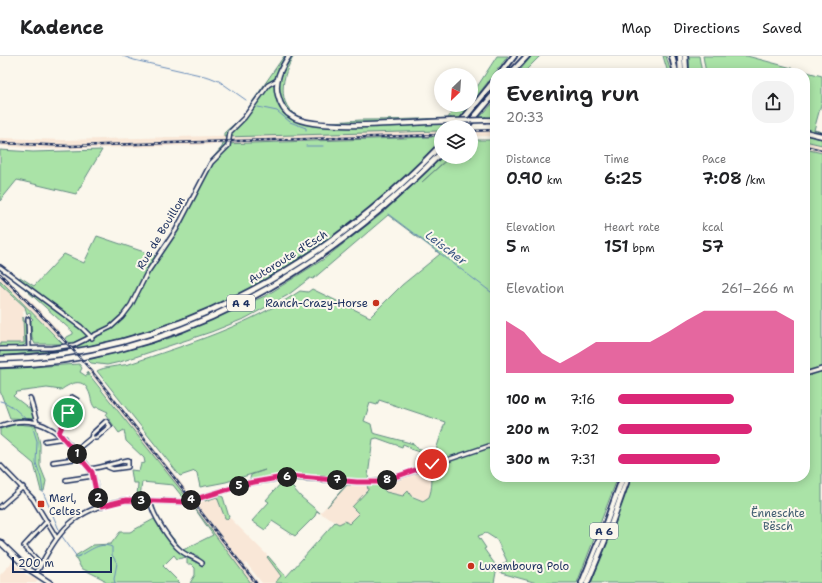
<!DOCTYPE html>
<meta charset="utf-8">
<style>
body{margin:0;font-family:"Shantell Sans",sans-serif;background:#f2f2f2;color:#202124;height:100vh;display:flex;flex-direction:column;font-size:15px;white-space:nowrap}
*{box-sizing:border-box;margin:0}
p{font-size:13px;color:#757577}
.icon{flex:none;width:22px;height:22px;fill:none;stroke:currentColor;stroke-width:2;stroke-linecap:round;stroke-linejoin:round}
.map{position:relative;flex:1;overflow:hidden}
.details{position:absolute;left:490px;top:12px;width:320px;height:414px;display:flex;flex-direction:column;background:#fff;border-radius:16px;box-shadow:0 2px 10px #0003}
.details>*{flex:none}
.needle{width:26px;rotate:205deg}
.fabs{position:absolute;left:434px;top:12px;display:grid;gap:8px}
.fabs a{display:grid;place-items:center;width:44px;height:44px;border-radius:50%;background:#fff;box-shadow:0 2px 10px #0003;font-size:20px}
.scale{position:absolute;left:12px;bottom:10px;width:100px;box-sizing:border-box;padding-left:4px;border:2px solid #1b2f5e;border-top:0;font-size:11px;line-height:14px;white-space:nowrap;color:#1b2f5e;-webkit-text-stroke:3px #fbf7ec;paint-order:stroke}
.pin{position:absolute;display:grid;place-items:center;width:34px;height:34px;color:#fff;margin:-17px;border:2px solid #fff;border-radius:50%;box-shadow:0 1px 4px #0007}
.km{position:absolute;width:20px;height:20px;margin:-10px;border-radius:50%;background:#222;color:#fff;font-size:11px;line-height:20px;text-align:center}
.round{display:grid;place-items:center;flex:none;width:42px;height:42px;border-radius:16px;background:#f2f2f2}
.summary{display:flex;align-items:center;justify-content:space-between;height:68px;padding:0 16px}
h1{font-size:22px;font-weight:600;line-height:30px}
.metrics{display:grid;grid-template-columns:repeat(3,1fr);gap:6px;height:68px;padding:4px 16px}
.metrics div{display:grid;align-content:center}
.metrics b{font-size:17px;font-weight:600}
.metrics small{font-size:11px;font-weight:400}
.metrics p{font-size:11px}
.chart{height:112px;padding:8px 16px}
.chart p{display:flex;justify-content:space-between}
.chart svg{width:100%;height:72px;margin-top:4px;fill:#db2777;opacity:.7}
ul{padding:0 16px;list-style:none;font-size:13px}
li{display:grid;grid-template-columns:64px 48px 1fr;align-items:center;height:30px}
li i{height:10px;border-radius:5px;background:#db2777}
header{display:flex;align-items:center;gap:24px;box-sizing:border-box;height:56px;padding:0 20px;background:#fff;border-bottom:1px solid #e0e0e0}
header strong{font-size:19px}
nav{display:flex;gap:22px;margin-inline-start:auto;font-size:14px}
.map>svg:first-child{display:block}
.built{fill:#f9e7d7}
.green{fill:#aae3a7;stroke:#628982;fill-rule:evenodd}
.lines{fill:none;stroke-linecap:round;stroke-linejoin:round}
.stream{stroke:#678bb9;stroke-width:1}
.minor-casing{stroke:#1b2f5e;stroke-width:6}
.major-casing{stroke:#1b2f5e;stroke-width:7}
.highway-casing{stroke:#1b2f5e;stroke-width:8}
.minor{stroke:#fbf7ec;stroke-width:3}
.major{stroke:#fbf7ec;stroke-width:4}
.highway{stroke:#fbf7ec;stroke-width:4.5}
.rail-casing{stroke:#1b2f5e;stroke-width:2.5}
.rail{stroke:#fbf7ec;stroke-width:1;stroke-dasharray:3;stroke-linecap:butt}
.major-bridge-casing{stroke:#1b2f5e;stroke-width:7;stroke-linecap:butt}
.major-bridge{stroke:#fbf7ec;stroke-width:4}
.route-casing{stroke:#fff;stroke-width:8}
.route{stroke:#db2777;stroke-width:5}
.poi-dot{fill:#c8321e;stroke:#fbf7ec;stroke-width:1.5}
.labels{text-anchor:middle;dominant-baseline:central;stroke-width:4;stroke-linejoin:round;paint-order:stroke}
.shield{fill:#fbf7ec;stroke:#5e6b89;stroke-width:1}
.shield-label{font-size:10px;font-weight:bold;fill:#1b2f5e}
.street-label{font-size:11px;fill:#1b2f5e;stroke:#fbf7ec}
.poi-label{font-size:11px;fill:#1b2f5e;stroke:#fbf7ec;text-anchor:start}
.park-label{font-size:11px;fill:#3f5c70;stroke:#fbf7ec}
.water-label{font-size:12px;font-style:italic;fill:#3a5684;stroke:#fbf7ec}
</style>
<header>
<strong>Kadence</strong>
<nav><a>Map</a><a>Directions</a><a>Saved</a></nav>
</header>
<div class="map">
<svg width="822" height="527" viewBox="0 0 822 527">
<rect width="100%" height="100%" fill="#fbf7ec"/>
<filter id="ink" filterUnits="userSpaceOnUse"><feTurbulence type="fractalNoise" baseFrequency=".025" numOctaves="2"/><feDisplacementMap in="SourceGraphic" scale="8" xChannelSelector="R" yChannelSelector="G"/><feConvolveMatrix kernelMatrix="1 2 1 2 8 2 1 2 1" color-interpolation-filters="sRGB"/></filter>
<g filter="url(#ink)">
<path class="built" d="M495 73V80H471V74Z
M441 74V81L105 92 45 93 0 90V82L65 84Z
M805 85 822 89V97L805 93Z
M0 216 32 246 62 278 58 282 0 224Z
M0 228 26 253 23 255 25 278 24 287H0Z
M86 312 92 313 193 442 188 443 183 438Z
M428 411 430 414 431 434 429 441 423 445 414 440H403L386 436 383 433 386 428Z
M355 428H368V434L352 451 359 457 349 468H339L320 457 347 429Z
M217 441 225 462 229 461 268 500 267 501 281 520 275 527H262L246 507 245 509 259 527H251L191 448Z
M12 506 27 519 38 523 36 527H0V519Z"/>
<path class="green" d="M284 0H294C282 18 275 50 300 61 318 69 342 65 361 64 390 64 419 63 448 62L457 49H471V30L477 31 497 0H508L453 71H441V84C341 192 220 265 75 293L65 282 73 278V276L26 234 19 223 20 221 34 230 64 198 84 207 97 180 156 200 179 165 209 106 222 91 223 88 432 81 438 75 224 81V77L242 61Z
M531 0H540L523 17H518Z
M663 0H666L671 17H668Z
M689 0H699L702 17H689Z
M703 0H747L822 20V45L814 74 822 76V78L805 74V17H706Z
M495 45V59L493 62 480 61Z
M805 79 822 83V89L805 85Z
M471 84H495V421H618L577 527H537L501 517 502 509 507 505 497 484 486 477 478 480 486 492 484 493 497 511 494 527H275L281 520 267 501 268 500 286 521 335 466 339 468 345 465 349 468 359 458 352 451 368 434 367 428 348 425 351 429H347L327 451 346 429 345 427 286 424 301 441 320 457 317 455 315 460 295 480 272 465 265 474 252 465 269 446 266 444 282 426V421L249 427 251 419 265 414 226 426 200 431 197 417 195 415 180 420 97 315C103 311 120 310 129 308 189 288 247 270 300 235L308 236 312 233 370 261 402 229 440 198 388 159 313 223 310 222 288 239 246 262 211 276 120 306 107 309 91 307 88 304 170 282 267 239 324 203 384 156 441 101H449L422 126 450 101H471ZM379 344 445 366 435 397 417 392 414 388 373 377 371 368 364 365 370 347 377 349ZM377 382 402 391 403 388 410 391V393L434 401 433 404 400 418 369 424 368 420 373 383ZM428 411C434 418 432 434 429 441L423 445 411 440 408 435 403 440 386 436 383 433 386 428Z
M805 93 822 97V527H591L632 421H805Z
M0 94 33 96 102 94 76 138 17 124 0 145Z
M0 224 63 288H35L32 282 31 265 33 263 30 260 31 259 29 256 27 258 25 251 0 228Z
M23 261 26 270V288L21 291H0V287H24Z
M67 292 68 294 0 300V295Z
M79 308 82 312 80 316 86 320 88 319 87 316 188 443H184L173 429 142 426 140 441H137L138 427H133L131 414 139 415 141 408 145 407 144 402 126 385 124 374 119 377 106 359 108 356 97 351 95 352C90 346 92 341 88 334 82 321 69 328 61 334L47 332 17 336 13 340 30 353 34 359 33 363 10 362 0 335V313Z
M17 368 36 370 40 388V410L46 425 44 435H41L34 408 0 379V373Z
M219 439 223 441 229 461 227 463 225 462 217 441 205 445V443Z
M191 447 251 527H190L195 519V512L191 508H187V501L177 503 174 499 163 510 180 527H106L103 523 81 512 75 500 93 489 111 488 120 476H130L156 462 183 494 213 479ZM190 497 198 500 199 503 197 507 188 502Z"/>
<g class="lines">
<path class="stream" d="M123 0 134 4 209 21 219 25 246 44
M258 51 277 55 290 66 306 72V74
M306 90H323
M388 158 495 239
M0 345C11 347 19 357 28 365
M30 367 33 372 37 385 36 407 41 422 43 436 60 476
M61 479 77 501C88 497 98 485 112 491V499L117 507 114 523 115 527"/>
<g class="minor-casing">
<path id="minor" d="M0 211 81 271 92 282
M28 263 29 292
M0 293 52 292 74 289 111 271 122 261 131 249 147 217 176 174 211 107 228 90 230 76 244 62 268 29 277 24
M805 318 822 313
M30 342 37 367
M0 370C34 357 57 372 78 398 82 404 90 411 92 418 96 429 97 440 102 451
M59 377 68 357 72 355 77 344 72 341 66 353 68 357
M45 385 65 382
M75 395 91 382H96L110 370 106 365 92 378 91 382
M53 406 81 402
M0 409 33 443 56 481
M90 413C104 411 114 407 128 404V411L113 413 108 411
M66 424 93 420
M151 446C151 457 171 487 180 494 186 500 195 501 202 507
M0 451 23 431
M41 508 24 490 47 465
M36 518C59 474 73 453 125 444L186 446 249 427 289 421 357 426H381L495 388"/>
</g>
<g class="major-casing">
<path id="major" d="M289 0C281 12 274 25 278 39 280 48 285 57 293 61 316 76 417 66 450 65
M486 64H495
M805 76 822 80
M0 486 27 512 50 527"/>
</g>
<g class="highway-casing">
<path id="highway" d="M672 0 676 17
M680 0 681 17
M685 0 686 17
M501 17 514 0
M511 17 527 0
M457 71 495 24
M466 71 495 37
M0 303C171 299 325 210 441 89
M0 309C172 306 323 217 441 97
M582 527 605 470 623 421
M587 527 610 472 628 421"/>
</g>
<use href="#minor" class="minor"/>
<use href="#major" class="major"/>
<use href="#highway" class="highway"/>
<g class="rail-casing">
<path id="rail" d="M471 75 495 74
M0 87 70 90 441 79
M805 90 822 94
M0 218 47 265 90 313 256 527"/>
</g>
<use href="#rail" class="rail"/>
<g class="major-bridge-casing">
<path id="major-bridge" d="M450 65 486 64"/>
</g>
<use href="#major-bridge" class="major-bridge"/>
</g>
</g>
<g class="lines" filter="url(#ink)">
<g class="route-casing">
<path id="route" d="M68 357 59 377 92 416 96 435 102 450 126 444 186 446 249 427 289 420 357 426H381L432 408"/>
</g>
<use href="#route" class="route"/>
</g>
<g class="poi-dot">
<circle cx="376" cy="247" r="4"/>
<rect x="37" y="444" width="8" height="8" rx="2"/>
<circle cx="471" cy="510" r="4"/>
</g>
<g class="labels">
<g class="shield">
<rect x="227" y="239" width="28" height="16" rx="3"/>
<rect x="590" y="467" width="28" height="16" rx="3"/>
</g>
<g class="shield-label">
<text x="241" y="247">A 4</text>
<text x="604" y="475">A 6</text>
</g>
<g class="street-label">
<text transform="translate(161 177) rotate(-59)">Rue de Bouillon</text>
<text transform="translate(288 201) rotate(-32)">Autoroute d'Esch</text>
</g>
<g class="poi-label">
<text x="368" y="247" text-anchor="end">Ranch-Crazy-Horse</text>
<text x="49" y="442">Merl,<tspan x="49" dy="13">Celtes</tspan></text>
<text x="479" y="510">Luxembourg Polo</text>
</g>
<g class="park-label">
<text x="778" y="457">Ënneschte<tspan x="778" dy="13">Bësch</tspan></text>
</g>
<g class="water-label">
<text transform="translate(446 192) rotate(37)">Leischer</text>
</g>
</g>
</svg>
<div class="fabs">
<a><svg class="needle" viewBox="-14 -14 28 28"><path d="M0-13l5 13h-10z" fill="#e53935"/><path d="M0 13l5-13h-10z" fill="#757577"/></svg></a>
<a><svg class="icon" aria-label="layers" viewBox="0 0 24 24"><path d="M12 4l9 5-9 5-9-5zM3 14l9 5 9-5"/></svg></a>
</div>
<div class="scale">200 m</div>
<div class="pin" style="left:68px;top:357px;background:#1e9e55"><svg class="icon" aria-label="arrive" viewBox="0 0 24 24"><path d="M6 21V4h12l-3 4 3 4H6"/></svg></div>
<div class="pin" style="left:432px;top:408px;background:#d93025"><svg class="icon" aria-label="check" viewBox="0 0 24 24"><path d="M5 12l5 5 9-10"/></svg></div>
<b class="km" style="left:77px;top:398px">1</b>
<b class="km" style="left:98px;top:442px">2</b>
<b class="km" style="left:141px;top:445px">3</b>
<b class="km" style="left:191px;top:444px">4</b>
<b class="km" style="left:239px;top:430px">5</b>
<b class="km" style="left:287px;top:421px">6</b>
<b class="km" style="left:337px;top:424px">7</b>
<b class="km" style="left:387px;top:424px">8</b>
<section class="details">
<div class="summary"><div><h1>Evening run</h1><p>20:33</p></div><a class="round"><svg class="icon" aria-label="share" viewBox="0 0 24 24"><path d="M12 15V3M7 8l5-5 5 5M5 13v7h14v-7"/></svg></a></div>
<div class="metrics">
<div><p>Distance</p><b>0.90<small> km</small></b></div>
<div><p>Time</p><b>6:25</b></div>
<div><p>Pace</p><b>7:08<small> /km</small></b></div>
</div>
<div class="metrics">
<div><p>Elevation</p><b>5<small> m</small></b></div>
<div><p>Heart rate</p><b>151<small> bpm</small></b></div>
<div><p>kcal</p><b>57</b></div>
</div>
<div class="chart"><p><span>Elevation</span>261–266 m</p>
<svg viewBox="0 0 160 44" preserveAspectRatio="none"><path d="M0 44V12L10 19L20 32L30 38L40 32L50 25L60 25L70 25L80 25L90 19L100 12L110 6L120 6L130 6L140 6L150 6L160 12V44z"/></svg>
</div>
<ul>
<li><b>100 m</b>7:16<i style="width:66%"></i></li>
<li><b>200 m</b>7:02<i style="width:76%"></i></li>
<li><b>300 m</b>7:31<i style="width:58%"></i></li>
</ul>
</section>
</div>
